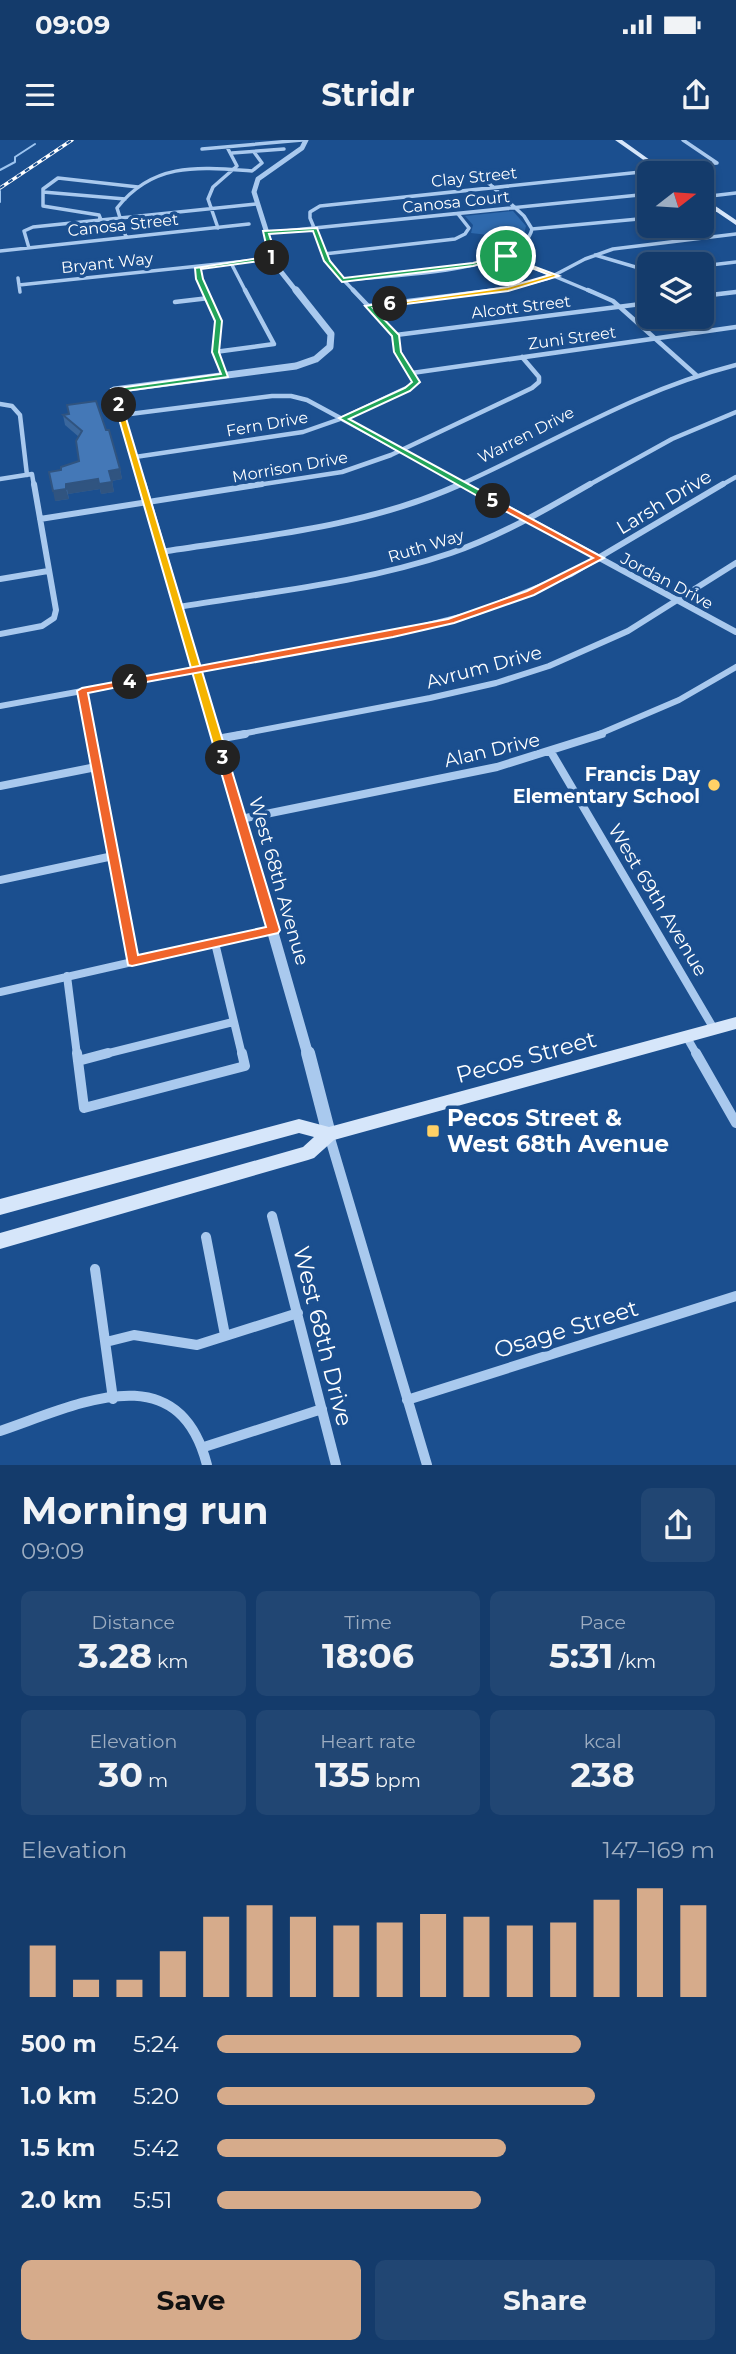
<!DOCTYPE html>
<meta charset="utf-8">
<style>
body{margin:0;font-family:Montserrat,sans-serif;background:#214673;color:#f1f3f6;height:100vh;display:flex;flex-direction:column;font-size:26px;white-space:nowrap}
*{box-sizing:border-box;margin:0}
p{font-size:23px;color:#9dadc1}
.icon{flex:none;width:38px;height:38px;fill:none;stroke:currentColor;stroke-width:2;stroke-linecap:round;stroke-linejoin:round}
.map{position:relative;height:1325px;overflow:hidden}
.sheet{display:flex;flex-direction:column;background:#143b6b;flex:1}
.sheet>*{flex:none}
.needle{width:46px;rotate:73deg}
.buttons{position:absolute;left:637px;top:21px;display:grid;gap:14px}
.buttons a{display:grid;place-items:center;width:77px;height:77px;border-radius:10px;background:#143b6b;box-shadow:0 4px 10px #0003,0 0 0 2px #33557e;font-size:35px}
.pin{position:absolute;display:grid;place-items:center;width:60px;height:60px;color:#fff;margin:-30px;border:4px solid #fff;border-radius:50%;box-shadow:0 2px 7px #0007}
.km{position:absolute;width:35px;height:35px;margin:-18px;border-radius:50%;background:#222;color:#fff;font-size:19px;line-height:35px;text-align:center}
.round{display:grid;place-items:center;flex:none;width:74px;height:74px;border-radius:10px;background:#214673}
.headline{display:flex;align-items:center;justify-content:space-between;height:119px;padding:0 21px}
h1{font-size:38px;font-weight:700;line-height:52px}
.figures{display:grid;grid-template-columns:repeat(3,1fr);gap:10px;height:119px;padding:7px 21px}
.figures div{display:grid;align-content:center;border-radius:10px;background:#214673;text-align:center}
.figures b{font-size:35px;font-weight:700}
.figures small{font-size:19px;font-weight:400}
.figures p{font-size:19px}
.chart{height:196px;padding:14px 21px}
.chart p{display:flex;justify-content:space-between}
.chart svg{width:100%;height:126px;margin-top:7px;stroke:#d6ab8b;stroke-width:6}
.button{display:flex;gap:14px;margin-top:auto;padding:14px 21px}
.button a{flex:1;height:80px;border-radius:10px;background:#d6ab8b;color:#111;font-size:28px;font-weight:700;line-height:80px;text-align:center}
.button a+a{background:#214673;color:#f1f3f6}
ul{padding:0 21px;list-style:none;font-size:23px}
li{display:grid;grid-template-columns:112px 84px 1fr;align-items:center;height:52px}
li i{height:18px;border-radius:9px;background:#d6ab8b}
.status{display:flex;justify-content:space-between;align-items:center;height:49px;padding:0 35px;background:#143b6b;direction:ltr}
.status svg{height:19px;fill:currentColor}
header{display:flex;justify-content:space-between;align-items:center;height:91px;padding:0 21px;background:#143b6b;font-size:32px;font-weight:700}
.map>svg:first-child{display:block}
.green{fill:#2e69ad}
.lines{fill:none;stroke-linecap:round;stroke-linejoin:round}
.stream{stroke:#9cc4f0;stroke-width:2}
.minor-far4{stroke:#a9c9ee;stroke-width:3.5}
.minor-far3{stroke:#a9c9ee;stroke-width:4.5}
.minor-far2{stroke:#a9c9ee;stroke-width:6}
.minor-far1{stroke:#a9c9ee;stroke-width:8}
.minor{stroke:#a9c9ee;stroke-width:10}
.tertiary-far4{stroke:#a9c9ee;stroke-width:5}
.tertiary-far3{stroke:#a9c9ee;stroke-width:7}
.tertiary-far2{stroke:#a9c9ee;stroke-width:9}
.tertiary-far1{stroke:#a9c9ee;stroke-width:11}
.tertiary{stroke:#a9c9ee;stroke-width:14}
.secondary{fill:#d6e6fa;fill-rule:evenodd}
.rail-casing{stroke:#fff;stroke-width:3.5}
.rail{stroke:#1b4f8f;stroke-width:2;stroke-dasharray:5;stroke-linecap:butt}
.wall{fill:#3a679d}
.shaded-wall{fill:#305480}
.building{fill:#4478b7;stroke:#305480;stroke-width:2}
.split-1{fill:#22a559;stroke:#fff;stroke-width:2}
.split-2{fill:#22a559;stroke:#fff;stroke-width:2}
.split-3{fill:#f5b400;stroke:#fff;stroke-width:2}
.split-4{fill:#f0652b;stroke:#fff;stroke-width:2}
.split-5{fill:#f0652b;stroke:#fff;stroke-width:2}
.split-6{fill:#22a559;stroke:#fff;stroke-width:2}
.split-7{fill:#f5b400;stroke:#fff;stroke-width:2}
.poi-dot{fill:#ffd166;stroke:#1b4f8f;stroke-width:2.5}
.labels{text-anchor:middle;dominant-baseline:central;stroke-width:7;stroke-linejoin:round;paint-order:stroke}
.far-street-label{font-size:16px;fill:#fff;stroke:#1b4f8f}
.street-label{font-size:19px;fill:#fff;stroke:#1b4f8f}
.poi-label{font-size:19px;font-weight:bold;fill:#fff;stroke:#1b4f8f;text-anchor:end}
.near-street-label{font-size:23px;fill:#fff;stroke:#1b4f8f}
.near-poi-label{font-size:23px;font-weight:bold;fill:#fff;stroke:#1b4f8f;text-anchor:start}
</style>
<div class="status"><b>09:09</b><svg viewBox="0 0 49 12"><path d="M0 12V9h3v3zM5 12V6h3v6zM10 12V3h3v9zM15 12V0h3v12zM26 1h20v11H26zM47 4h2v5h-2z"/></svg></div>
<header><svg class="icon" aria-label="menu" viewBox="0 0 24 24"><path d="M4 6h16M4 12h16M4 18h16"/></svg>Stridr<svg class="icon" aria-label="share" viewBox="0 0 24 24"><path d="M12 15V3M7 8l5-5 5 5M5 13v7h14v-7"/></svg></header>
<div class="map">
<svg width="736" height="1325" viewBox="0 0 736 1325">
<rect width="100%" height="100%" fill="#1b4f8f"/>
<path class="green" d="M513 71 526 86 523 99 471 93 473 85 465 76Z"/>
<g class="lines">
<path class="stream" d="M0 30 15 22V17L35 4
M0 51V62"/>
<path class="minor-far4" d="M202 9 302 0
M232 13 284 9
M658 28 717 23 683 0
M482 37 524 76 532 89
M43 52 125 59
M702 57 736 53
M702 72 718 70
M101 80 99 75 43 66V49L58 38 138 47
M218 88 208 59 213 47 237 26 227 7
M532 89 649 78
M265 93 649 54
M126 97 117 68C153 22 198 27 252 31L262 23 254 12
M29 108 24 91 33 87 256 64
M0 111 249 84
M324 114 455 99 465 94 469 88 458 74
M595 115 649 131
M506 116 592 152
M231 123 246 152
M702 126 736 122
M198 128 206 152
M18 138 20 152
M342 140C381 136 522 134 532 89
M19 145 274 118
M355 152 330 126 310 78V72L320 66 660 30
M483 152 508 149 549 138 585 119 613 109 736 94"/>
<path class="minor-far3" d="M205 150 219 181 215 212 226 236
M588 150 613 161 696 235
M702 156 736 152
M175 162 209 158
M368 166 497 150
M396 195 649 163
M215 212 274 204 245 150
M412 233 736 187
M0 264 12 266 20 275 27 335
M122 275 272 256H291L307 260 466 346
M135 317 303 292 343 278 415 244 414 236 398 212 396 195 353 150
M0 339 32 334 34 346
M251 346 342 332 391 315 532 248 539 242V237L522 217
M457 346C554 303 631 252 736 225
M587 346 672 299 736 272
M720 346 736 337"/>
<path class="minor-far2" d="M463 344 736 492
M40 379 262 344
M161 412C263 396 366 387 461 344
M0 439 48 431
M178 467C269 452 363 443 451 413 500 396 545 370 590 344
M0 494 42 486 54 478 56 470 34 344
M82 551 90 595
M0 566 393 494 476 473 571 434 723 344
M236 595 430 558 496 543 549 526 628 491 736 423
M597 595 679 560 736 527"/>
<path class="minor-far1" d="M90 594 132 821
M217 599 245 594
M551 612 714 889
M0 646 96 627
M241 679 497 627 602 594
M0 740 113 716
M215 803 242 915
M67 836 77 915
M0 852 273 790
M686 896 697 915
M101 915 233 882"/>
<path class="minor" d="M77 913 84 968 245 926 242 913
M696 913 736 983
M78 921 108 913
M329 995 427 1325
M272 1076 336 1325
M206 1097 225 1195
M95 1129 113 1259
M106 1202 134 1195 197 1205 298 1173
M407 1260 736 1156
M0 1291C77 1265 178 1212 207 1325
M204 1307 322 1269"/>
<path class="tertiary-far4" d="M297 152 278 128 254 52 258 39 302 8 306 0"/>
<path class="tertiary-far3" d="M142 346 114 250 296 226 316 219 330 207 331 194 296 150"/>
<path class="tertiary-far2" d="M142 344 216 595"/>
<path class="tertiary-far1" d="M216 594 308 915"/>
<path class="tertiary" d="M308 913 329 994"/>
<path class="secondary" d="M615 0H622L668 33H662Z
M702 57 736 80V85L702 62Z
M736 877V889L334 1000 314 1018 308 1020 0 1109V1093L303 1007 314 997 299 993 0 1075V1059L299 979 329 987Z"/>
<g class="rail-casing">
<path id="rail" d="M0 48 72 0"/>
</g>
<use href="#rail" class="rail"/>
</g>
<path class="wall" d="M69 274 120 329 122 339 112 341 114 352 101 354 100 349 68 354 69 359 55 361 61 330 79 321V297L65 285 63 275Z"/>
<path class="shaded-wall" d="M120 329 122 339 111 341 109 331Z
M98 339 100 349 68 354 66 344Z
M112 342 114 352 101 354 99 344Z
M66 349 69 359 55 361 53 351Z"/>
<path class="building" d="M96 261 106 290H109L120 329 109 331 112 342 99 344 98 339 66 344V349L53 351 49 332 61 330V327L79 321 76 301 82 291 63 275 69 274 67 265Z"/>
<path class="split-1" d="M317 88 330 121 344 138 473 123 506 114 509 116 473 126 342 142 324 121 313 91 269 94 277 118H269L263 91Z"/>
<path class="split-2" d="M272 116 274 119 201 129 203 139 222 181 219 212 228 237 118 252 122 265 116 267 111 249 221 234 212 212 215 181 196 139 195 128Z"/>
<path class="split-3" d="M119 263 122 265 228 618 227 620 223 621 217 618 115 265Z"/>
<path class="split-4" d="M130 539 133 540V544L88 553 138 815 266 787 217 618 223 614 228 618 280 790 278 793 132 826 128 825 77 551 82 548Z"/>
<path class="split-5" d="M493 358 604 418 534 455 454 483 393 497 130 545 125 542 130 539 448 479 527 451 593 418 490 363Z"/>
<path class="split-6" d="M392 162V165L373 168 399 195 401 212 420 242 410 251 349 279 496 359V363H490L339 278 405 248 412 242 394 212 392 196 365 166Z"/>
<path class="split-7" d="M503 115 559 136 508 151 390 166 386 164 508 147 550 135 503 117Z"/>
<g class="poi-dot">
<circle cx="714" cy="645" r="7"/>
<rect x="426" y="984" width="14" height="14" rx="3.5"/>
</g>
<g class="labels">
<g class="far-street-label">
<text transform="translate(474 37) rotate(-6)">Clay Street</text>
<text transform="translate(456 62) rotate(-6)">Canosa Court</text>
<text transform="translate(123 85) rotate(-6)">Canosa Street</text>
<text transform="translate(107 123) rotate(-6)">Bryant Way</text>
<text transform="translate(521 167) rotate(-7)">Alcott Street</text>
<text transform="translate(572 198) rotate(-8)">Zuni Street</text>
<text transform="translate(267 284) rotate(-10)">Fern Drive</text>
<text transform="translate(526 295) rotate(-27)">Warren Drive</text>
<text transform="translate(290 327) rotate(-10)">Morrison Drive</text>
<text transform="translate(426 406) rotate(-17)">Ruth Way</text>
<text transform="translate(667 441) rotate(28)">Jordan Drive</text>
</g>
<g class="street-label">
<text transform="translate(664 362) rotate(-31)">Larsh Drive</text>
<text transform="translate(484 527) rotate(-15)">Avrum Drive</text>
<text transform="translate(492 610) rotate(-13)">Alan Drive</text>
<text transform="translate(279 741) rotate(74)">West 68th Avenue</text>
<text transform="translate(658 760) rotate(59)">West 69th Avenue</text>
</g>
<g class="poi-label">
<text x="700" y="634">Francis Day<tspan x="700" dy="22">Elementary School</tspan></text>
</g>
<g class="near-street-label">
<text transform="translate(526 917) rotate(-15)">Pecos Street</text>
<text transform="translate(566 1189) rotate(-17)">Osage Street</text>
<text transform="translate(323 1196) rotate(76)">West 68th Drive</text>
</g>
<g class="near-poi-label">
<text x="447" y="978">Pecos Street &amp;<tspan x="447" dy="26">West 68th Avenue</tspan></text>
</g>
</g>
</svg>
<div class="buttons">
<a><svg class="needle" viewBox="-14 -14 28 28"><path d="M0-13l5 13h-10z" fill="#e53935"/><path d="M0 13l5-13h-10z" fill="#9dadc1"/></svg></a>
<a><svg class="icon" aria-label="layers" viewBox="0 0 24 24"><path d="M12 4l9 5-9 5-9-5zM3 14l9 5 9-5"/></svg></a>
</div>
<div class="pin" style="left:506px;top:116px;background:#1e9e55"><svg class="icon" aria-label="arrive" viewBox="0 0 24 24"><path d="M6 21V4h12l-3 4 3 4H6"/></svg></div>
<b class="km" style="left:272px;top:118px">1</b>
<b class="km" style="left:119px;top:265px">2</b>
<b class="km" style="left:223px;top:618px">3</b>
<b class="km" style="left:130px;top:542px">4</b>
<b class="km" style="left:493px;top:361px">5</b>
<b class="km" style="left:390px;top:164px">6</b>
</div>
<section class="sheet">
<div class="headline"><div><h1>Morning run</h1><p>09:09</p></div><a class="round"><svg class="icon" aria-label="share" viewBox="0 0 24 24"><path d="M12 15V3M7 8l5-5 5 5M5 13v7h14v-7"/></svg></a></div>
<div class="figures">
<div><p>Distance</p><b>3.28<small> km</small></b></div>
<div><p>Time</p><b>18:06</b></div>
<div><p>Pace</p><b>5:31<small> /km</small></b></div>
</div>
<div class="figures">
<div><p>Elevation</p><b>30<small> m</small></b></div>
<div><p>Heart rate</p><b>135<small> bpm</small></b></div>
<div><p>kcal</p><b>238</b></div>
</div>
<div class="chart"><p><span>Elevation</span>147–169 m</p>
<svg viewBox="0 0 160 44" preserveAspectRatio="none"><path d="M5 44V26M15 44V38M25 44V38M35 44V28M45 44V16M55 44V12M65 44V16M75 44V19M85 44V18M95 44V15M105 44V16M115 44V19M125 44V18M135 44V10M145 44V6M155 44V12"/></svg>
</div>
<ul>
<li><b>500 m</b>5:24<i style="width:73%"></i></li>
<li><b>1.0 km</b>5:20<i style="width:76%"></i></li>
<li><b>1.5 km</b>5:42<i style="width:58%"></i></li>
<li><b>2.0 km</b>5:51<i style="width:53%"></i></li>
</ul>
<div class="button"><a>Save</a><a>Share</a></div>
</section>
